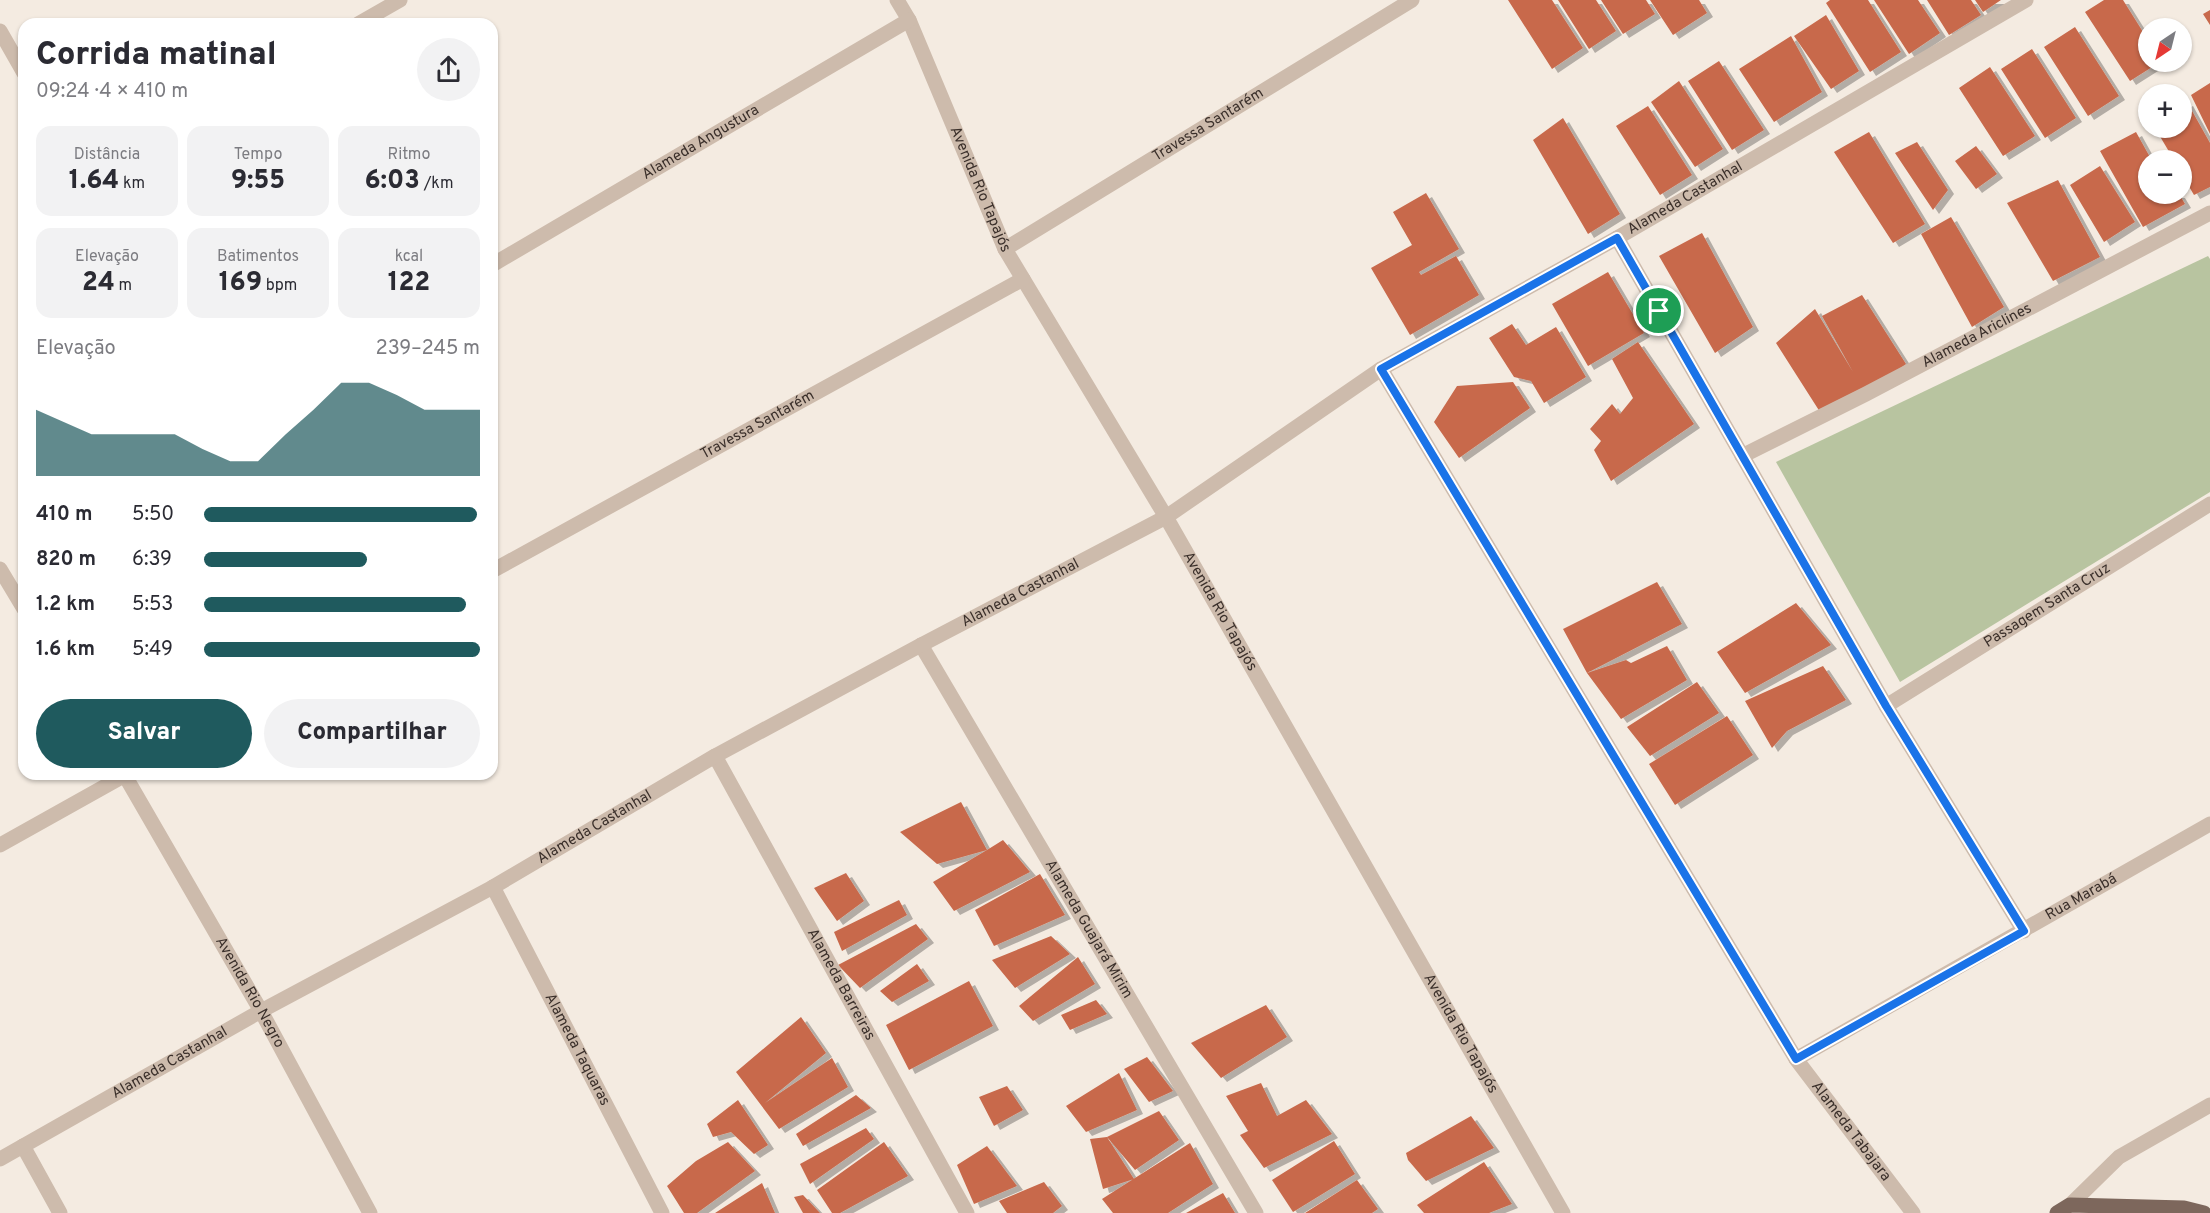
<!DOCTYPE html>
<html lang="pt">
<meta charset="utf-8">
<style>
body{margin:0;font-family:Overpass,sans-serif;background:#f2f2f3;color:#2b2b33;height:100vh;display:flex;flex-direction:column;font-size:22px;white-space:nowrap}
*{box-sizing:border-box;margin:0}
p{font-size:20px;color:#7c7c81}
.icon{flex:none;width:33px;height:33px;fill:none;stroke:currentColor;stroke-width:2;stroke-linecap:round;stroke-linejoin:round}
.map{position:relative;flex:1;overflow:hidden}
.drawer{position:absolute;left:18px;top:18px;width:480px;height:762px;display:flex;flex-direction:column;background:#fff;border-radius:18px;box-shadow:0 2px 4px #0004}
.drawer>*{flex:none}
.needle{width:39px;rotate:215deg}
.fabs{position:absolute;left:2138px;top:18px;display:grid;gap:12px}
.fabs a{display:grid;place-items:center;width:54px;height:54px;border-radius:50%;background:#fff;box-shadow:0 2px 4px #0004;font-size:30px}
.pin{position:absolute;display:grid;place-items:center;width:51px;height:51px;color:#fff;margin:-26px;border:3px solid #fff;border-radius:50%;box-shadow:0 2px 6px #0007}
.round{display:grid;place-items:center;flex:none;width:63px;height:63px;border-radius:32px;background:#f2f2f3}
.head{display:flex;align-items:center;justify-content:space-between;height:102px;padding:0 18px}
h1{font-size:33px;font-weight:800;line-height:45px}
.stats{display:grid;grid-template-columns:repeat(3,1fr);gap:9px;height:102px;padding:6px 18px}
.stats div{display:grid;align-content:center;border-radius:15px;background:#f2f2f3;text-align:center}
.stats b{font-size:26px;font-weight:800}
.stats small{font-size:16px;font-weight:400}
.stats p{font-size:16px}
.chart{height:168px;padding:12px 18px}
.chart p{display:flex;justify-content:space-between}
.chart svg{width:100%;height:108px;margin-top:6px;fill:#1f5a5e;opacity:.7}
.action{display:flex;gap:12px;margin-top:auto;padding:12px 18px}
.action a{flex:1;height:69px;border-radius:36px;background:#1f5a5e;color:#fff;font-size:24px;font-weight:800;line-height:69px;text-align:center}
.action a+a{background:#f2f2f3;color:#2b2b33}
ul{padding:0 18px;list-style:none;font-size:20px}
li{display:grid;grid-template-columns:96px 72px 1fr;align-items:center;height:45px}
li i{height:15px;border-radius:8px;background:#1f5a5e}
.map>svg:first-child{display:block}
.green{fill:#b8c4a0}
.building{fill:#c8694b;filter:url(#shadow)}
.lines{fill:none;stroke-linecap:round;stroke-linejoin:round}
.minor{stroke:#cdbbac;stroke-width:15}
.primary{stroke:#7d675c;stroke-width:15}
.route-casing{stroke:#fff;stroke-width:12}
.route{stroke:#1a73e8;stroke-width:8}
.labels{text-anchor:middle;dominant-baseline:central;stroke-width:4.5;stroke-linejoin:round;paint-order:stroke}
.street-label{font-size:15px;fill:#3b302b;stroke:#fbf5ee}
</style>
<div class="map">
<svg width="2210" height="1213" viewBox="0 0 2210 1213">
<defs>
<filter id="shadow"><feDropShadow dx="6" dy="4" stdDeviation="0" flood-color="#0004"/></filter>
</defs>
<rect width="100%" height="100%" fill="#f4ebe1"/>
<path class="green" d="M2208 256 2210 259V492L1900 682 1776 462Z"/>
<path class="building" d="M1508 0H1552L1583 48 1552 69Z
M1558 0H1596L1616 31 1589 49Z
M1601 0H1646L1655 14 1623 34Z
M1650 0H1699L1707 13 1673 35Z
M1830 0H1868L1901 52 1870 72 1826 3Z
M1874 0H1918L1940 33 1909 54Z
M1927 0H1971L1981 15 1949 35Z
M1975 0H2001L1983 12Z
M2104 0H2123L2148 40V62H2160L2130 81 2085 12Z
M2210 10V25L2203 14Z
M1826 15 1859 71 1831 89 1794 36Z
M2075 27 2119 96 2088 116 2044 47Z
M1791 36 1822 92 1774 122 1739 69Z
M2032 49 2076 118 2045 138 2001 69Z
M1719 61 1764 130 1732 150 1688 81Z
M1990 67 2035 136 2003 156 1959 88Z
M1679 81 1723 149 1695 167 1651 102Z
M2210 83V134L2191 95Z
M2187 102 2210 143V187L2194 195 2181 173V160H2174L2155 128H2181V105Z
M1648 106 1692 175 1660 195 1616 126Z
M1563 118 1620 214 1588 234 1533 140Z
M1869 132 1925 224 1893 243 1834 152Z
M2136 132 2151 159 2141 165 2148 179V194H2179L2185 204 2143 227 2100 151Z
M1917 142 1948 190 1933 210 1895 153Z
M1976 146 1997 174 1976 189 1955 161Z
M2100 166 2135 222 2104 242 2070 185Z
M2058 180 2100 257 2053 281 2007 203Z
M1426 193 1459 249 1419 272 1421 275 1456 256 1479 295 1410 335 1371 268 1412 245 1393 212Z
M1951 217 2004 307 1972 327 1921 234Z
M1702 233 1753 327 1715 353 1659 256Z
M1608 272 1644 333 1588 366 1552 304Z
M1862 295 1906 364 1866 394 1820 412 1776 343 1815 309 1853 372 1822 316Z
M1512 324 1526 345 1556 327 1586 377 1544 403 1531 381 1514 377 1489 338Z
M1638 342 1694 424 1611 481 1594 450 1601 441 1590 429 1612 404 1620 414 1633 398 1612 359Z
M1513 382 1530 408 1459 458 1434 422 1457 386Z
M1657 582 1682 624 1587 673 1626 660 1631 663 1667 646 1687 680 1621 719 1587 673 1563 629Z
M1796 603 1831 645 1745 693 1717 652Z
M1823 666 1846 700 1787 731 1772 748 1745 701Z
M1697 682 1719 713 1650 756 1627 727Z
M1727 716 1753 755 1675 805 1649 764Z
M961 802 987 850 1003 840 1030 872 954 911 933 882 987 850 937 864 900 832Z
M846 873 864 901 837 921 814 888Z
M1040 874 1065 915 994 946 975 910Z
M899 900 907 915 842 951 834 932Z
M916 924 928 939 860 988 838 965Z
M1051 936 1070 954 1015 988 992 960Z
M1078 957 1095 984 1033 1021 1019 1006Z
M917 964 929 981 892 1002 880 991Z
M969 981 993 1026 909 1070 886 1025Z
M1096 1000 1107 1014 1070 1030 1061 1015Z
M1266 1005 1287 1037 1221 1078 1191 1043Z
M801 1017 826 1053 765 1103 832 1058 848 1087 779 1129 736 1072Z
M1147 1057 1173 1091 1149 1102 1124 1069Z
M1119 1073 1137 1110 1086 1132 1066 1106Z
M1261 1083 1277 1116 1306 1100 1332 1134 1264 1168 1240 1135 1248 1131 1226 1096Z
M1007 1086 1023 1110 994 1126 979 1097Z
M856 1095 871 1108 803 1146 796 1134Z
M738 1100 768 1145 754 1154 731 1132 713 1137 707 1124Z
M1159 1111 1179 1140 1135 1170 1107 1137Z
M1471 1116 1494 1148 1426 1181 1408 1160 1406 1153Z
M866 1128 874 1139 810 1184 800 1164Z
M1107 1137 1134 1179 1103 1189 1090 1139Z
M1334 1141 1355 1174 1293 1212 1272 1180Z
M728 1142 755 1171 697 1213H684L667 1186 696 1161Z
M884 1142 908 1176 840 1213H832L817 1190Z
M1190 1143 1213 1184 1168 1213H1113L1102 1199Z
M987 1146 1017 1186 974 1204 957 1165Z
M1484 1162 1512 1204 1489 1213H1424L1417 1205Z
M1357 1180 1378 1209 1372 1213H1305Z
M1044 1182 1062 1206 1053 1213H1007L999 1201Z
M762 1183 775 1213H715Z
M1223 1193 1235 1213H1186Z
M803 1195 820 1213H803L794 1197Z"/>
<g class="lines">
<g class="minor">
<path id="s1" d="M897 0 909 20 1005 249 1166 517 1563 1213"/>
<path d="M358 24 400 0"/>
<path d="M0 31 24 73"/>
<path d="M1617 238 1886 706 2024 931"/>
<path id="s2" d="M1005 249 1412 0"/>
<path id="s3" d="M492 265 909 20"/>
<path id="s4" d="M1381 369 1796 1059 1913 1213"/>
<path id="s5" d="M1742 456 1866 394 2210 213"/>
<path d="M0 569 24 609"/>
<path id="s6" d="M492 571 1023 279"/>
<path id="s7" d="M921 645 1256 1213"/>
<path id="s8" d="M1886 706 2210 504"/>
<path id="s9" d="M715 756 967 1213"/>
<path id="s10" d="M124 774 261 1011 370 1213"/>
<path d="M0 845 127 774"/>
<path id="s11" d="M493 887 662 1213"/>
<path id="s12" d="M1796 1059 2210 824"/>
<path d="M23 1146 60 1213"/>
<path id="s13" d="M0 1159 261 1011 493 887 715 756 921 645 1166 517 1381 369 1617 238 2026 0"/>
<path d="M2070 1205 2119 1157 2210 1105"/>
</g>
<path class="primary" d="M2057 1213 2070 1205 2184 1208 2204 1213"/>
</g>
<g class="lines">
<g class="route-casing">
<path id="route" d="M1617 238 1886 706 2024 931 1796 1059 1381 369Z"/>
</g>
<use href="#route" class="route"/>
</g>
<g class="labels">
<g class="street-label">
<text stroke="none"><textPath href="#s2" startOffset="238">Travessa Santarém</textPath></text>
<text stroke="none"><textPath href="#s3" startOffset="242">Alameda Angustura</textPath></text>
<text stroke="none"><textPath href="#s1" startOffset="207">Avenida Rio Tapajós</textPath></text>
<text stroke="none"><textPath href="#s13" startOffset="1941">Alameda Castanhal</textPath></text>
<text stroke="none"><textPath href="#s5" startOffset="264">Alameda Ariclines</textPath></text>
<text stroke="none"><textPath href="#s6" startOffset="303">Travessa Santarém</textPath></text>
<text stroke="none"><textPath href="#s13" startOffset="1167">Alameda Castanhal</textPath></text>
<text stroke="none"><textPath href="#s8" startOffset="190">Passagem Santa Cruz</textPath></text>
<text stroke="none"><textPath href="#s1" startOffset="693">Avenida Rio Tapajós</textPath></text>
<text stroke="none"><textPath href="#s13" startOffset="681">Alameda Castanhal</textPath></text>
<text stroke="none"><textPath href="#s12" startOffset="328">Rua Marabá</textPath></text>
<text stroke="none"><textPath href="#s7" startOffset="330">Alameda Guajará Mirim</textPath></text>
<text stroke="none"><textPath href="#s9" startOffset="261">Alameda Barreiras</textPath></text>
<text stroke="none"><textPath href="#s10" startOffset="252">Avenida Rio Negro</textPath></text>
<text stroke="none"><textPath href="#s1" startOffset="1179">Avenida Rio Tapajós</textPath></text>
<text stroke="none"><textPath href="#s11" startOffset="183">Alameda Taquaras</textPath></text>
<text stroke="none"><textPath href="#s13" startOffset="195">Alameda Castanhal</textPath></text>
<text stroke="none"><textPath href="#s4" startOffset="896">Alameda Tabajara</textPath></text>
</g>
</g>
</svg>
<div class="fabs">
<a><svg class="needle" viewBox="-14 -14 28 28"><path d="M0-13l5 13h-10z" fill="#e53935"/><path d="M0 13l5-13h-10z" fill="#7c7c81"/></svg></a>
<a>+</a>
<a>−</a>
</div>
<div class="pin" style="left:1659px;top:311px;background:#1e9e55"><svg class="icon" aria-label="arrive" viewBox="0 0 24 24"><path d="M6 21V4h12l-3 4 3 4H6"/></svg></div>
<section class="drawer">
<div class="head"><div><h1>Corrida matinal</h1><p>09:24 · 4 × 410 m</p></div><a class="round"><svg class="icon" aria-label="share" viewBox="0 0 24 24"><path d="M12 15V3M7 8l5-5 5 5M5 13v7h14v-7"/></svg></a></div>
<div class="stats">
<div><p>Distância</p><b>1.64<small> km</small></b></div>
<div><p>Tempo</p><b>9:55</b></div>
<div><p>Ritmo</p><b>6:03<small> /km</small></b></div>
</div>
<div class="stats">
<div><p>Elevação</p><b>24<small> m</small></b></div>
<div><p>Batimentos</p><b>169<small> bpm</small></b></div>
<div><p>kcal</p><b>122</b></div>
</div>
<div class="chart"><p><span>Elevação</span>239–245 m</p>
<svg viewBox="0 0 160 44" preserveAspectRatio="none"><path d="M0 44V17L10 22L20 27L30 27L40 27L50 27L60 33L70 38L80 38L90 27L100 17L110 6L120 6L130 11L140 17L150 17L160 17V44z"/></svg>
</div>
<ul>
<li><b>410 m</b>5:50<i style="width:99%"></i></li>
<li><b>820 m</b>6:39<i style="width:59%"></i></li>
<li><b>1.2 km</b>5:53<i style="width:95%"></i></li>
<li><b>1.6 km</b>5:49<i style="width:100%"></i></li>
</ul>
<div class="action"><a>Salvar</a><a>Compartilhar</a></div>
</section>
</div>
